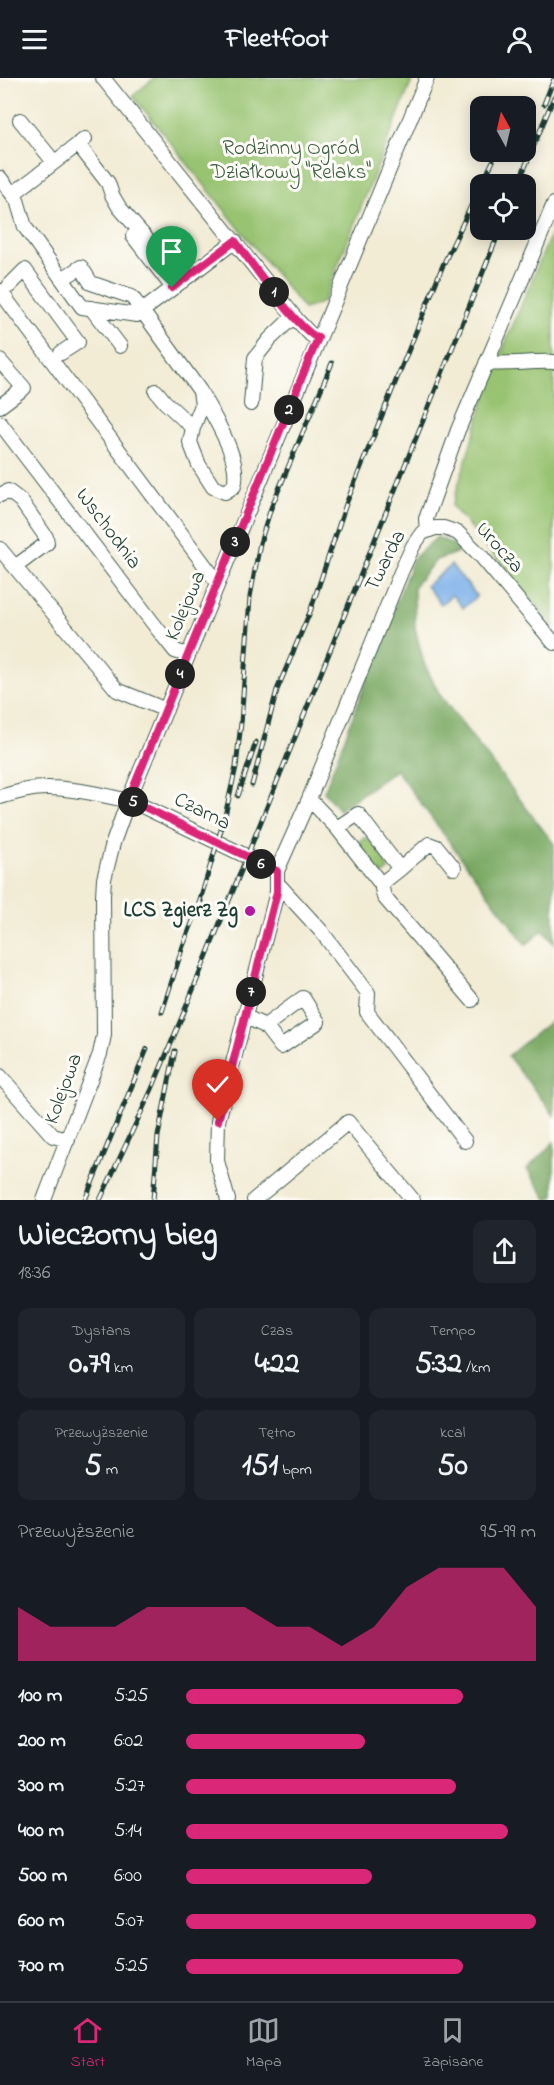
<!DOCTYPE html>
<html lang="pl">
<meta charset="utf-8">
<style>
body{margin:0;font-family:"Indie Flower",sans-serif;background:#20242c;color:#f1f3f6;height:100vh;display:flex;flex-direction:column;font-size:22px;white-space:nowrap}
*{box-sizing:border-box;margin:0}
p{font-size:20px;color:#9ea1a6}
.icon{flex:none;width:33px;height:33px;fill:none;stroke:currentColor;stroke-width:2;stroke-linecap:round;stroke-linejoin:round}
.map{position:relative;height:1122px;overflow:hidden}
.drawer{display:flex;flex-direction:column;background:#171b24;flex:1}
.drawer>*{flex:none}
.needle{width:39px;rotate:352deg}
.controls{position:absolute;left:470px;top:18px;display:grid;gap:12px}
.controls a{display:grid;place-items:center;width:66px;height:66px;border-radius:12px;background:#171b24;box-shadow:0 3px 15px #0003;font-size:30px}
.pin{position:absolute;display:grid;place-items:center;width:51px;height:51px;color:#fff;margin:-62px -26px;border-radius:50% 50% 50% 0;rotate:-45deg;box-shadow:0 0 6px #0007}
.pin .icon{rotate:45deg}
.km{position:absolute;width:30px;height:30px;margin:-15px;border-radius:50%;background:#222;color:#fff;font-size:16px;line-height:30px;text-align:center}
.round{display:grid;place-items:center;flex:none;width:63px;height:63px;border-radius:12px;background:#20242c}
.headline{display:flex;align-items:center;justify-content:space-between;height:102px;padding:0 18px}
h1{font-size:33px;font-weight:700;line-height:45px}
.figures{display:grid;grid-template-columns:repeat(3,1fr);gap:9px;height:102px;padding:6px 18px}
.figures div{display:grid;align-content:center;border-radius:12px;background:#20242c;text-align:center}
.figures b{font-size:30px;font-weight:700}
.figures small{font-size:16px;font-weight:400}
.figures p{font-size:16px}
.chart{height:168px;padding:12px 18px}
.chart p{display:flex;justify-content:space-between}
.chart svg{width:100%;height:108px;margin-top:6px;fill:#db2777;opacity:.7}
ul{padding:0 18px;list-style:none;font-size:20px}
li{display:grid;grid-template-columns:96px 72px 1fr;align-items:center;height:45px}
li i{height:15px;border-radius:8px;background:#db2777}
header{display:flex;justify-content:space-between;align-items:center;height:78px;padding:0 18px;background:#171b24;font-size:27px;font-weight:700}
.tabs{display:flex;justify-content:space-around;align-items:center;height:84px;border-top:2px solid #363941;background:#171b24;font-size:16px;color:#9ea1a6}
.tabs a{display:grid;justify-items:center;gap:3px}
.tabs .current{color:#db2777}
.map>svg:first-child{display:block}
.green{fill:#98c371;stroke:#5c8052;stroke-width:1.5}
.forest{fill:#7aa963;stroke:#4c734c;stroke-width:1.5}
.water{fill:#7bb0e9;stroke:#4d768e;stroke-width:1.5}
.lines{fill:none;stroke-linecap:round;stroke-linejoin:round}
.minor-casing{stroke:#3f574c;stroke-width:16}
.minor{stroke:#fff;stroke-width:14}
.rail-casing{stroke:#1f3d34;stroke-width:5}
.rail{stroke:#fdfcf7;stroke-width:3;stroke-dasharray:9;stroke-linecap:butt}
.route-casing{stroke:#fff;stroke-width:12}
.route{stroke:#db2777;stroke-width:8}
.poi-dot{fill:#b5179e;stroke:#fdfcf7;stroke-width:2}
.labels{text-anchor:middle;dominant-baseline:central;stroke-width:6;stroke-linejoin:round;paint-order:stroke}
.park-label{font-size:21px;fill:#3d5e43;stroke:#fdfcf7}
.street-label{font-size:21px;fill:#1f3d34;stroke:#fdfcf7}
.poi-label{font-size:21px;font-weight:bold;fill:#1f3d34;stroke:#fdfcf7;text-anchor:end}
</style>
<header><svg class="icon" aria-label="menu" viewBox="0 0 24 24"><path d="M4 6h16M4 12h16M4 18h16"/></svg>Fleetfoot<svg class="icon" aria-label="person" viewBox="0 0 24 24"><circle cx="12" cy="8" r="4"/><path d="M4 21q1-7 8-7t8 7"/></svg></header>
<div class="map">
<svg width="554" height="1122" viewBox="0 0 554 1122">
<rect width="100%" height="100%" fill="#fdfcf7"/>
<filter id="ink" filterUnits="userSpaceOnUse"><feTurbulence type="fractalNoise" baseFrequency=".0167" numOctaves="2"/><feDisplacementMap in="SourceGraphic" scale="12" xChannelSelector="R" yChannelSelector="G"/><feConvolveMatrix kernelMatrix="1 2 1 2 8 2 1 2 1" color-interpolation-filters="sRGB"/></filter>
<filter id="wash" filterUnits="userSpaceOnUse"><feTurbulence type="fractalNoise" baseFrequency=".008" numOctaves="4" result="noise"/><feDisplacementMap in="SourceGraphic" scale="24" xChannelSelector="R" yChannelSelector="G"/><feGaussianBlur stdDeviation="1.35" result="paint"/><feColorMatrix in="noise" values="0 0 0 0 0 0 0 0 0 0 0 0 0 0 0 0 0 1.4 0 .05"/><feComposite in="paint" operator="in"/></filter>
<g filter="url(#wash)">
<rect width="100%" height="100%" fill="#f2ecd5"/>
<path class="green" d="M154 0H413L323 224 304 231 133 18Z
M551 156 554 160V549L452 428 492 297Z
M365 760C375 763 387 782 388 792L384 796 378 795 360 769V764Z"/>
<path class="forest" d="M437 459 465 472 436 482 414 508 415 550 424 585 440 617 554 766V866L543 852 526 867 396 692 339 732 324 714 413 481Z
M554 940V1037L508 978Z
M554 1064V1118L548 1122 527 1091Z"/>
<path class="water" d="M451 487 477 518 463 530 452 517 441 526 426 508Z"/>
</g>
<g filter="url(#ink)">
<g class="lines">
<g class="minor-casing">
<path id="minor" d="M103 0 297 242 311 257 318 260
M20 42 54 84
M78 66 108 105 112 117 119 129 183 203
M0 100 17 122 25 149 82 229 137 237 235 163
M13 116 85 61
M133 158 173 210
M62 201 81 189 91 205 132 219 200 313 202 327 193 350 190 364 199 387 213 409 225 414 234 408C242 380 213 339 200 313
M9 208 25 192 78 264 61 275
M0 213 218 505
M91 230 120 268
M0 283 24 310 0 328
M486 285C509 287 531 283 554 284
M156 313 165 324 193 350
M251 326 255 280 270 261 294 238
M0 345 156 549 175 573 188 577
M0 417 8 413 21 423 46 459 47 465 15 489
M427 453 426 441 458 352 554 126
M0 471 117 612 166 632
M0 719C16 714 34 709 50 710 77 711 112 718 138 726L277 793
M309 721 337 750 381 806 384 819 472 922
M337 750 358 736 400 791 381 806
M400 791 429 766 437 769 454 790
M277 793 309 721 401 494 413 468 422 455 435 450H444L458 455 481 478 554 565
M278 806 321 853 368 915 367 934 465 1063
M244 938 265 948 281 969 318 944 303 920 265 948
M0 998 53 1058 68 1062
M44 1122 100 976 104 957 103 817 104 801 113 765 128 723 427 0
M228 1122 217 1083 218 1043 277 814V793
M254 1122 348 1044 413 1122"/>
</g>
<use href="#minor" class="minor"/>
<g class="rail-casing">
<path id="rail" d="M544 26 554 1
M482 106 493 83
M518 106 554 19
M252 707 277 612 310 534 346 426 443 187 480 109
M238 718 256 664
M198 829 224 742 236 689 241 645 250 519 260 465 271 430 332 285
M162 934 183 868 201 823
M85 1122 147 971
M100 1122 152 1011 182 939 500 152
M153 1122 158 1058 175 973"/>
</g>
<use href="#rail" class="rail"/>
</g>
</g>
<g class="lines" filter="url(#ink)">
<g class="route-casing">
<path id="route" d="M172 210 235 163C251 184 298 252 318 260L128 723 138 726 277 793V814L218 1043"/>
</g>
<use href="#route" class="route"/>
</g>
<circle class="poi-dot" cx="250" cy="833" r="6"/>
<g class="labels">
<g class="park-label">
<text x="291" y="71">Rodzinny Ogród<tspan x="291" dy="24">Działkowy "Relaks"</tspan></text>
</g>
<g class="street-label">
<text transform="translate(108 451) rotate(53)">Wschodnia</text>
<text transform="translate(499 470) rotate(48)">Urocza</text>
<text transform="translate(386 483) rotate(-63)">Twarda</text>
<text transform="translate(186 528) rotate(-67)">Kolejowa</text>
<text transform="translate(202 734) rotate(26)">Czarna</text>
<text transform="translate(64 1011) rotate(-70)">Kolejowa</text>
</g>
<g class="poi-label">
<text x="238" y="833">LCS Zgierz Zg</text>
</g>
</g>
</svg>
<div class="controls">
<a><svg class="needle" viewBox="-14 -14 28 28"><path d="M0-13l5 13h-10z" fill="#e53935"/><path d="M0 13l5-13h-10z" fill="#9ea1a6"/></svg></a>
<a><svg class="icon" aria-label="locate" viewBox="0 0 24 24"><circle cx="12" cy="12" r="6"/><path d="M12 2v4M12 18v4M2 12h4M18 12h4"/></svg></a>
</div>
<div class="pin" style="left:172px;top:210px;background:#1e9e55"><svg class="icon" aria-label="arrive" viewBox="0 0 24 24"><path d="M6 21V4h12l-3 4 3 4H6"/></svg></div>
<div class="pin" style="left:218px;top:1043px;background:#d93025"><svg class="icon" aria-label="check" viewBox="0 0 24 24"><path d="M5 12l5 5 9-10"/></svg></div>
<b class="km" style="left:274px;top:214px">1</b>
<b class="km" style="left:289px;top:332px">2</b>
<b class="km" style="left:235px;top:464px">3</b>
<b class="km" style="left:180px;top:596px">4</b>
<b class="km" style="left:133px;top:724px">5</b>
<b class="km" style="left:261px;top:786px">6</b>
<b class="km" style="left:251px;top:914px">7</b>
</div>
<section class="drawer">
<div class="headline"><div><h1>Wieczorny bieg</h1><p>18:36</p></div><a class="round"><svg class="icon" aria-label="share" viewBox="0 0 24 24"><path d="M12 15V3M7 8l5-5 5 5M5 13v7h14v-7"/></svg></a></div>
<div class="figures">
<div><p>Dystans</p><b>0.79<small> km</small></b></div>
<div><p>Czas</p><b>4:22</b></div>
<div><p>Tempo</p><b>5:32<small> /km</small></b></div>
</div>
<div class="figures">
<div><p>Przewyższenie</p><b>5<small> m</small></b></div>
<div><p>Tętno</p><b>151<small> bpm</small></b></div>
<div><p>kcal</p><b>50</b></div>
</div>
<div class="chart"><p><span>Przewyższenie</span>95–99 m</p>
<svg viewBox="0 0 160 44" preserveAspectRatio="none"><path d="M0 44V22L10 30L20 30L30 30L40 22L50 22L60 22L70 22L80 30L90 30L100 38L110 30L120 14L130 6L140 6L150 6L160 22V44z"/></svg>
</div>
<ul>
<li><b>100 m</b>5:25<i style="width:79%"></i></li>
<li><b>200 m</b>6:02<i style="width:51%"></i></li>
<li><b>300 m</b>5:27<i style="width:77%"></i></li>
<li><b>400 m</b>5:14<i style="width:92%"></i></li>
<li><b>500 m</b>6:00<i style="width:53%"></i></li>
<li><b>600 m</b>5:07<i style="width:100%"></i></li>
<li><b>700 m</b>5:25<i style="width:79%"></i></li>
</ul>
</section>
<nav class="tabs">
<a class="current"><svg class="icon" aria-label="home" viewBox="0 0 24 24"><path d="M3 11l9-7 9 7M6 9v11h12V9"/></svg>Start</a>
<a><svg class="icon" aria-label="map" viewBox="0 0 24 24"><path d="M3 6l6-2 6 2 6-2v14l-6 2-6-2-6 2zM9 4v14M15 6v14"/></svg>Mapa</a>
<a><svg class="icon" aria-label="saved" viewBox="0 0 24 24"><path d="M7 4h10v16l-5-4-5 4z"/></svg>Zapisane</a>
</nav>
